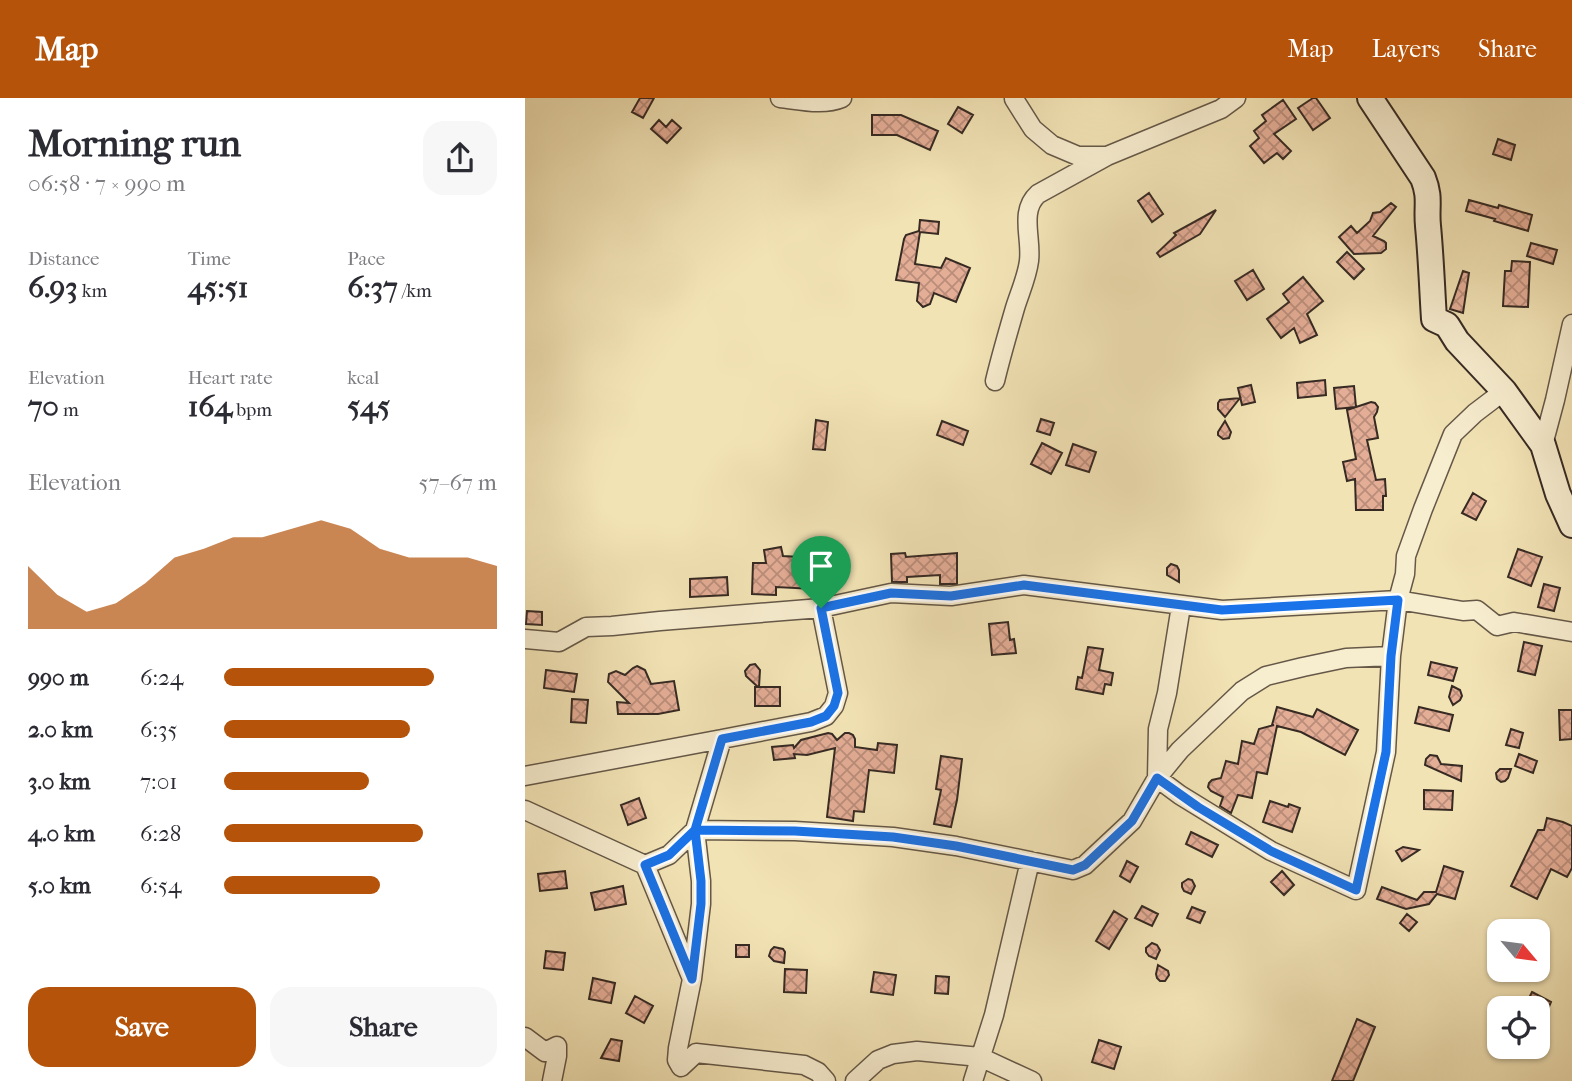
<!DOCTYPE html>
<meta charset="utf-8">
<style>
body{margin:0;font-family:"IM FELL French Canon",serif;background:#f7f7f7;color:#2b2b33;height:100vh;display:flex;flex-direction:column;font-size:26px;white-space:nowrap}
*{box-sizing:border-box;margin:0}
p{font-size:23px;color:#7c7c81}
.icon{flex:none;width:38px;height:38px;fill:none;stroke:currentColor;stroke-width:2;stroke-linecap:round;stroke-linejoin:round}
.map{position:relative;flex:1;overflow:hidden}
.details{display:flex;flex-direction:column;background:#fff;width:525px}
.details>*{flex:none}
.needle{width:46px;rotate:119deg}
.tools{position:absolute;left:962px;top:821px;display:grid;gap:14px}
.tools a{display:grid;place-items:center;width:63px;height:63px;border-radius:14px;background:#fff;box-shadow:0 2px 5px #0004;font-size:35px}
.pin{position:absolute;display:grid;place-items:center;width:60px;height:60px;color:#fff;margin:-72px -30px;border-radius:50% 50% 50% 0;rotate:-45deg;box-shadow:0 0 7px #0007}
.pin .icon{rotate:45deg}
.round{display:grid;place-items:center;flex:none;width:74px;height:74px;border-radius:21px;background:#f7f7f7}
.overview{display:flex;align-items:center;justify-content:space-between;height:119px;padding:0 28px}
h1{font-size:38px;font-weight:800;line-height:52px}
.metrics{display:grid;grid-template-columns:repeat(3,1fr);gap:10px;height:119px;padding:7px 28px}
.metrics div{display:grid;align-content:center}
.metrics b{font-size:30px;font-weight:800}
.metrics small{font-size:19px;font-weight:400}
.metrics p{font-size:19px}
.chart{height:196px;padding:14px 28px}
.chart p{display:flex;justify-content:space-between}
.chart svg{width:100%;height:126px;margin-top:7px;fill:#b45309;opacity:.7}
.cta{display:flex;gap:14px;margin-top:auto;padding:14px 28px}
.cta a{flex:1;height:80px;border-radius:21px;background:#b45309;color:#fff;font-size:28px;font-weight:800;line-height:80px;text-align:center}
.cta a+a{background:#f7f7f7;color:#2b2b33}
ul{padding:0 28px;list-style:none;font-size:23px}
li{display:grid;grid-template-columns:112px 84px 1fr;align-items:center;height:52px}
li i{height:18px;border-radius:9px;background:#b45309}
header{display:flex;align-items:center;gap:42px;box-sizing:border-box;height:98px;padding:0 35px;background:#b45309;color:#fff}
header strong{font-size:33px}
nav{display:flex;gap:38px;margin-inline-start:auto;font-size:24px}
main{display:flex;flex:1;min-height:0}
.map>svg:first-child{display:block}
.building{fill:url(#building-cross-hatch);stroke:#362a23;stroke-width:2}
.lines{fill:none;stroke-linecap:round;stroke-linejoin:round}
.street-casing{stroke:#655848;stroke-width:21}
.secondary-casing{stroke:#362a23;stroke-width:28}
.street{stroke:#f7edcf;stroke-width:18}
.secondary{stroke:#f7edcf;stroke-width:24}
.route-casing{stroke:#fff;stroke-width:14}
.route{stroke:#1a73e8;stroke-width:9}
</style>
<header>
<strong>Map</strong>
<nav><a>Map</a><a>Layers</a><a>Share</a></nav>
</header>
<main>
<section class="details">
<div class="overview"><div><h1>Morning run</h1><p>06:58 · 7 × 990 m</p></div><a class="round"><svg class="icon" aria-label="share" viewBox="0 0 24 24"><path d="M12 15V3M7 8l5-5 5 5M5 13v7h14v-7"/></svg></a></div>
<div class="metrics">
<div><p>Distance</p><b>6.93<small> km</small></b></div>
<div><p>Time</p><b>45:51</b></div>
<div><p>Pace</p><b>6:37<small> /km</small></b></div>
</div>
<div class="metrics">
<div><p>Elevation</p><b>70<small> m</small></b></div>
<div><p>Heart rate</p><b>164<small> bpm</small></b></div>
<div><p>kcal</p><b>545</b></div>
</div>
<div class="chart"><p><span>Elevation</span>57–67 m</p>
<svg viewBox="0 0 160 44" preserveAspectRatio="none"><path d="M0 44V22L10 32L20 38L30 35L40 28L50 19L60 16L70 12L80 12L90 9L100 6L110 9L120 16L130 19L140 19L150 19L160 22V44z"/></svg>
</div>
<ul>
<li><b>990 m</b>6:24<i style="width:77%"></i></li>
<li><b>2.0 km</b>6:35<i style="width:68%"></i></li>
<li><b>3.0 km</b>7:01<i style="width:53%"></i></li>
<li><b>4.0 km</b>6:28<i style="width:73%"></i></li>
<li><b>5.0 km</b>6:54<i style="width:57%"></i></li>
</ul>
<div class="cta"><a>Save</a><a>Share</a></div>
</section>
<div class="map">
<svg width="1047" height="983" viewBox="0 0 1047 983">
<defs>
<pattern id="building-cross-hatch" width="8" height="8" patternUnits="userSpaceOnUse" patternTransform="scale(1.75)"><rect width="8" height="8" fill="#e4ad96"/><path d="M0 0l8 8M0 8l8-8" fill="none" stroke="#ba8d7a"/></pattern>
</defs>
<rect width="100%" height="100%" fill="#f2e3b5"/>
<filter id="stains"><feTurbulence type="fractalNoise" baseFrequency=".00286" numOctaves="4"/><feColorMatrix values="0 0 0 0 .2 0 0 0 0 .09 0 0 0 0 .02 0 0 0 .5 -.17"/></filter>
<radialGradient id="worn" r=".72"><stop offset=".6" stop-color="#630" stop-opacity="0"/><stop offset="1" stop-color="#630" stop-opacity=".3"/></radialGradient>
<path class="building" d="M115 0H129L118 20 107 14Z
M788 0H791L805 20 788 32 773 10Z
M758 2 771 21 749 36 766 53 758 61 752 55 739 65 725 48 734 40 729 33 741 23 737 17Z
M433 9 448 17 437 35 423 26Z
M347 17H376L413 33 405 52 372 37H347Z
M134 22 141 29 147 22 156 30 142 45 126 31Z
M973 41 990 47 986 62 968 56Z
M624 95 638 116 627 124 613 103Z
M944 102 973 110 974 107 1007 117 1003 133 969 123 970 121 941 113Z
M866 105 871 109 848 138 859 143 861 145V151L856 155 829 156 814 139 826 128 832 135 845 123 848 115 855 114Z
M691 112 675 136 635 159 632 155 651 137 649 135Z
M395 122 414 124 413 136 395 134 390 166 416 170 421 160 445 170 431 204 409 195 405 206 398 209 392 203 394 185 371 182 379 141 381 137 394 133Z
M1006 145 1032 152 1028 166 1002 158Z
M822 154 839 171 829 181 812 164Z
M987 163 1005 164 1003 209 978 208 980 173H986Z
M728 172 739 191 722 202 710 183Z
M938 173 944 175 938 215 925 211Z
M778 179 798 203 782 216 792 237 775 245 769 230 756 240 742 221 764 204 758 196Z
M800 282 801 297 773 300 772 285Z
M726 287 730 304 717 307 713 290Z
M829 288 831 309 811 311 809 290Z
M715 300 700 319 693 311V305L695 302Z
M846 304 850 305 853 309 852 314 849 319 853 340 842 342 851 382 860 381 861 398H858V412H831L830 381 822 383 818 364 831 361 822 312Z
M516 321 529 325 525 337 512 333Z
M291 322 303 324 300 352 288 351Z
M417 323 443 333 438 347 412 337Z
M700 323 706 334 704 340 698 341 693 337V334Z
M517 345 537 355 526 376 506 366Z
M548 346 571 354 564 374 541 367Z
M948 395 961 403 951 422 937 415Z
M256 449 258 458 291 460 289 491 251 489V497L227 496 228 465H241L239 452Z
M993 451 1017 459 1006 488 983 479Z
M380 455 381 459 432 455V486H415V477L382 479V484H367L366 456Z
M646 466 652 468 654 472V484L642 477V470Z
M202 479 203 497 165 499V481Z
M1019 486 1035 490 1029 513 1013 509Z
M2 513 17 514V527L1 526Z
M483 524 485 542 489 541 491 555 467 557 464 526Z
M999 544 1017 548 1010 577 993 573Z
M563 549 578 551 574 572 588 575 586 587 580 586 578 596 551 591 553 579 557 580Z
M906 564 932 570 928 583 903 577Z
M230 566 235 572 234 589H255V608H230V589H233L221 578 220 573 225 567Z
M112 568 120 572 126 586 149 583 154 612 133 616H93L92 604 104 605 83 584 84 576 91 573 100 577 108 570Z
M21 572 52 576 49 594 19 590Z
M927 588 935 592 937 598 935 602 928 607 924 599Z
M47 601 63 602 61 625 46 624Z
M752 609 788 619 792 611 833 632 820 657 776 634 752 628 742 676 732 674 727 700 713 697 706 715 695 708 698 699 686 693 683 689 684 685 687 682 696 680 701 663 713 666 717 643 729 646 734 631 749 627H747Z
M894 609 928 617 924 633 890 625Z
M1034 612H1047V641L1035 642Z
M986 631 998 635 994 650 981 647Z
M303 635 307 636 312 642 320 635H324L328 637 330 641V649L352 652 353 645 372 647 369 675 344 672 339 714 329 713 328 723 302 719 310 650 282 657 269 656 270 660 249 662 247 649 268 647 269 650 276 642Z
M994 656 1012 663 1008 675 990 668Z
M905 657 912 658 916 666 937 668 936 683 900 667 901 661Z
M416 658 437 661 432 702 426 729 409 726 416 692 411 691Z
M975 671H986L983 680 980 683 976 684 972 681 971 675Z
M899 692 928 693 927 712 899 711Z
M114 700 121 720 103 727 96 707Z
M745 703 763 709 764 706 775 710 767 734 738 724Z
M1022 720 1038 724 1047 728V770L1042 779 1026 771 1012 801 986 788 1013 732H1019Z
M666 734 693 747 687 759 661 746Z
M878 749 894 752 877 763 871 753Z
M602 763 613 769 605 784 595 778Z
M919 768 938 774 930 801 912 796 904 806 881 811 852 801 857 789 892 802 899 794H911Z
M40 773 42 790 15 793 13 776Z
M757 773 769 787 759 797 746 784Z
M663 781 667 782 670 788 666 796 659 793 657 789V785Z
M98 788 101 806 70 812 66 795Z
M617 808 633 816 627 828 610 820Z
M667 809 680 814 675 825 662 820Z
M589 813 602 821 584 851 571 843Z
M882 816 892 824 884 833 875 825Z
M627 845 632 847 635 852 631 861 624 858 621 854V850Z
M211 847H224V859H211Z
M249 849 258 851 260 854 259 865 249 863 244 858 246 852Z
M21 853 40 855 38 872 19 870Z
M633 867 643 873 644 877 640 883H635L632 880 631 876Z
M260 871 282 872 281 895 259 894Z
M349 874 371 877 368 897 346 894Z
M411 878 424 879 423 896 410 895Z
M68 880 90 885 86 905 64 901Z
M1007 894 1026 904 1021 916 1013 912V910L1001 906Z
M110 898 128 908 119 925 101 915Z
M832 921 850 929 828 983H807Z
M86 941 97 943 94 963 76 960Z
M574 942 596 949 589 971 567 964Z"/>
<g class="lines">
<g class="street-casing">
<path id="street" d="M255 0C274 2 298 8 317 0
M489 1 508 31 527 47 553 58H580
M470 283C476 258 483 234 490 210 495 194 502 179 504 163 507 140 494 113 513 96L582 58 696 11 711 0
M1018 347 1030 302 1047 226
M656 508 642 595 633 631 632 680 655 697 746 753 831 792 861 654 866 558 873 502 880 476 881 458 898 411 928 336 950 315 979 293
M0 541 34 544 61 529 87 528 135 523 296 510 366 495 426 498 499 487 697 512 873 502 938 513 952 512 972 528 989 524 1047 534
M0 678 197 641
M0 712 120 767 167 881 153 950 152 962 156 969 171 955 279 967 293 974 301 983
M120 767 144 757 170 732 197 641 286 624 301 618 309 608 313 595 296 510
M167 881 176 806V783L170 732 270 733 368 739 431 748 548 772 560 767 607 723 632 680 655 652 717 593 741 578 778 569 821 560 866 558
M0 939 20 954 32 948V958L27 983
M330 983 353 962 368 956 392 953 455 959 507 983
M448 983 469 917 505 763"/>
</g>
<g class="secondary-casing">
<path id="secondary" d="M845 0 898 80C906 100 901 108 903 128 906 159 907 190 909 221L922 227 932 243 979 293 1018 347 1033 396 1047 427"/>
</g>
<use href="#street" class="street"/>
<use href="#secondary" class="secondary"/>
</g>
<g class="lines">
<g class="route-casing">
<path id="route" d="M296 510 313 595 309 608 301 618 286 624 197 641 170 732 144 757 120 767 167 881 176 806V783L170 732 270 733 368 739 431 748 548 772 560 767 607 723 632 680 673 709 746 753 831 792 861 654 866 558 873 502 697 512 499 487 426 498 366 495 296 510"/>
</g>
<use href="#route" class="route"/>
</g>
<rect width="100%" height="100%" filter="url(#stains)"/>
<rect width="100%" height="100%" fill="url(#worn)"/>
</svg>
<div class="tools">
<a><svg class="needle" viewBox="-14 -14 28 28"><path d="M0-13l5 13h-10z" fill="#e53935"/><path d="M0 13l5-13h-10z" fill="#7c7c81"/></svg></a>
<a><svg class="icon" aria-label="locate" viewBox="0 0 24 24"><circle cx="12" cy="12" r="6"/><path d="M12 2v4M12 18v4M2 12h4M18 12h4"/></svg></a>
</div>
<div class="pin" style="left:296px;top:510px;background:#1e9e55"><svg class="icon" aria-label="arrive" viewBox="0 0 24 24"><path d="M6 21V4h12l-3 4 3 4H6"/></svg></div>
</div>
</main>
